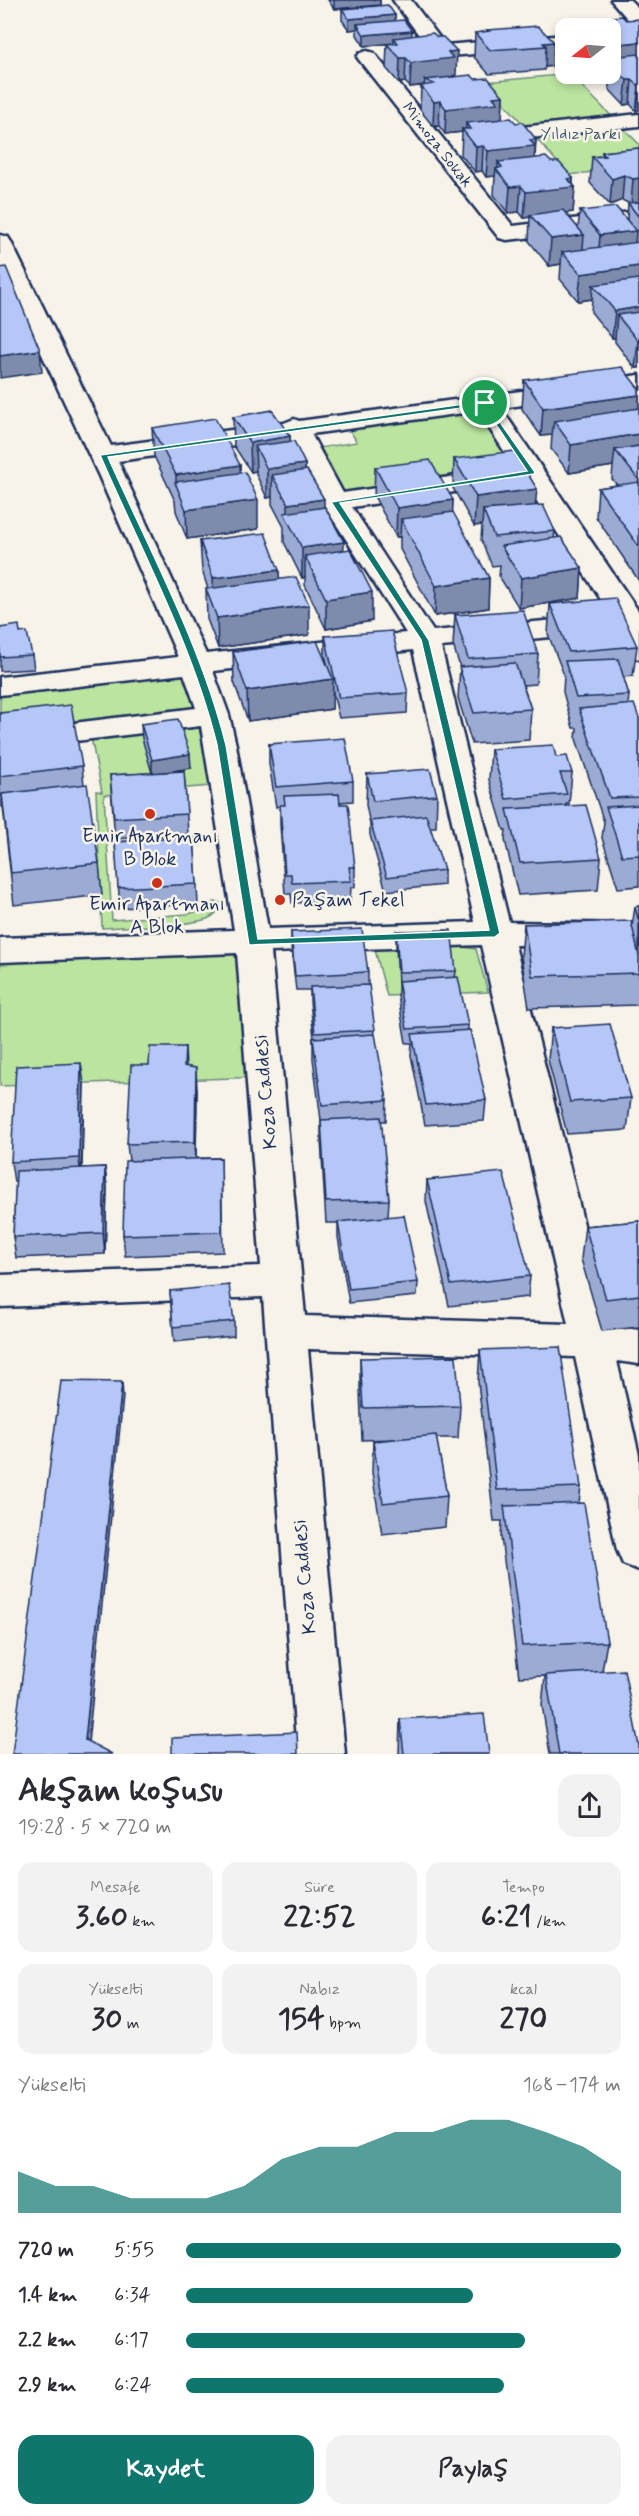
<!DOCTYPE html>
<html lang="tr">
<meta charset="utf-8">
<style>
body{margin:0;font-family:Mynerve,sans-serif;background:#f2f2f3;color:#2b2b33;height:100vh;display:flex;flex-direction:column;font-size:22px;white-space:nowrap}
*{box-sizing:border-box;margin:0}
p{font-size:20px;color:#7c7c81}
.icon{flex:none;width:33px;height:33px;fill:none;stroke:currentColor;stroke-width:2;stroke-linecap:round;stroke-linejoin:round}
.map{position:relative;height:1754px;overflow:hidden}
.panel{display:flex;flex-direction:column;background:#fff;flex:1}
.panel>*{flex:none}
.needle{width:39px;rotate:253deg}
.fabs{position:absolute;left:555px;top:18px;display:grid;gap:12px}
.fabs a{display:grid;place-items:center;width:66px;height:66px;border-radius:12px;background:#fff;box-shadow:0 3px 9px #0003;font-size:30px}
.pin{position:absolute;display:grid;place-items:center;width:51px;height:51px;color:#fff;margin:-26px;border:3px solid #fff;border-radius:50%;box-shadow:0 2px 6px #0007}
.round{display:grid;place-items:center;flex:none;width:63px;height:63px;border-radius:18px;background:#f2f2f3}
.summary{display:flex;align-items:center;justify-content:space-between;height:102px;padding:0 18px}
h1{font-size:33px;font-weight:700;line-height:45px}
.figures{display:grid;grid-template-columns:repeat(3,1fr);gap:9px;height:102px;padding:6px 18px}
.figures div{display:grid;align-content:center;border-radius:15px;background:#f2f2f3;text-align:center}
.figures b{font-size:30px;font-weight:700}
.figures small{font-size:16px;font-weight:400}
.figures p{font-size:16px}
.chart{height:168px;padding:12px 18px}
.chart p{display:flex;justify-content:space-between}
.chart svg{width:100%;height:108px;margin-top:6px;fill:#0f766e;opacity:.7}
.action{display:flex;gap:12px;margin-top:auto;padding:12px 18px}
.action a{flex:1;height:69px;border-radius:18px;background:#0f766e;color:#fff;font-size:24px;font-weight:700;line-height:69px;text-align:center}
.action a+a{background:#f2f2f3;color:#2b2b33}
ul{padding:0 18px;list-style:none;font-size:20px}
li{display:grid;grid-template-columns:96px 72px 1fr;align-items:center;height:45px}
li i{height:15px;border-radius:8px;background:#0f766e}
.map>svg:first-child{display:block}
.green{fill:#bbe49f;stroke:#6b8a7e;stroke-width:1.5}
.lines{fill:none;stroke-linecap:round;stroke-linejoin:round}
.minor-casing{stroke:#1b2f5e;stroke-width:5}
.major-casing{stroke:#1b2f5e;stroke-width:5}
.minor{fill:#f7f3e8;fill-rule:evenodd}
.major{fill:#f7f3e8;fill-rule:evenodd}
.wall{fill:#9babd4;stroke:#1b2f5e;stroke-width:1.5}
.shaded-wall{fill:#7e8bac;stroke:#1b2f5e;stroke-width:1.5}
.building{fill:#b4c7f6;stroke:#1b2f5e;stroke-width:1.5}
.route{fill:#0f766e;stroke:#fff;stroke-width:1.5;fill-rule:evenodd}
.poi-dot{fill:#c8321e;stroke:#f7f3e8;stroke-width:2}
.labels{text-anchor:middle;dominant-baseline:central;stroke-width:5;stroke-linejoin:round;paint-order:stroke}
.far-park-label{font-size:16px;fill:#3b536b;stroke:#f7f3e8}
.far-street-label{font-size:16px;fill:#1b2f5e;stroke:#f7f3e8}
.poi-label{font-size:20px;fill:#1b2f5e;stroke:#f7f3e8}
.street-label{font-size:20px;fill:#1b2f5e;stroke:#f7f3e8}
</style>
<div class="map">
<svg width="639" height="1754" viewBox="0 0 639 1754">
<rect width="100%" height="100%" fill="#f7f3e8"/>
<filter id="ink" filterUnits="userSpaceOnUse"><feTurbulence type="fractalNoise" baseFrequency=".0167" numOctaves="2"/><feDisplacementMap in="SourceGraphic" scale="12" xChannelSelector="R" yChannelSelector="G"/><feConvolveMatrix kernelMatrix="1 2 1 2 8 2 1 2 1" color-interpolation-filters="sRGB"/></filter>
<g filter="url(#ink)">
<path class="green" d="M570 74 639 144V166L569 175 485 82Z
M485 403 532 472 335 502 306 450 357 442 344 421Z
M194 664 210 713 0 739V688Z
M198 723 211 786 104 795 112 920 187 914 209 909 214 902 222 903C220 910 214 916 207 919 182 927 130 926 102 928L96 791 102 792 91 738Z
M253 943 265 1077 0 1086V950Z
M450 945 476 949 488 992 387 996 374 946Z"/>
<g class="lines">
<g class="minor-casing">
<path id="minor" d="M393 0H411L445 45 566 35V47L410 59 403 57 401 53 403 49 427 46Z
M367 51 374 53 513 226 639 211V225L507 240 499 238 360 61 357 57 360 53Z
M639 114V126L485 143 478 141 475 137 478 133 485 131Z
M0 235 8 237 11 242 111 446 284 423 294 419 299 421 639 375V389L501 408 639 612V659L629 656 619 631 441 647 509 922 639 924V946L515 945 609 1326 639 1330V1364L617 1361 639 1455V1570L623 1564 617 1550 575 1357 308 1349 345 1754H297L263 1297 0 1307V1275L261 1266 237 953 0 962V938L234 930 201 726 0 750V732L196 708 184 674 0 695V677L178 657 99 476 0 265ZM478 411 611 615 433 631 352 507 496 486 505 484 509 478 505 472 496 470 343 493 311 434ZM287 438 322 502 406 633 206 654 118 461ZM413 650 475 922 268 929 236 745 229 715 213 671ZM481 945 568 1324 305 1316 271 952Z"/>
</g>
<g class="major-casing">
<path id="major" d="M611 0H630L639 9V26L632 24Z"/>
</g>
<use href="#minor" class="minor"/>
<use href="#major" class="major"/>
</g>
<path class="wall" d="M328 0H380V5L334 9Z
M342 9 395 15V21L412 31 411 36 456 75 452 76V77L475 79 503 96 502 119 516 123 536 139 535 158 551 162 573 178V184L575 187 573 212 565 213 578 228 580 211 627 219 628 203 622 200 610 205 590 183 592 157 602 156V152L639 148V368H635L615 342V338H612L591 312 592 299 578 301 560 279 561 264 549 266 529 241 530 217 524 218 519 212 508 213 494 195 495 176 486 177 482 171 475 172 461 155 462 132 445 134 439 126H433L420 110 421 86 410 87 405 82 399 83 386 68 387 44 392 43 364 46 357 35V29L349 30 342 20Z
M626 20 639 21V110L636 111 630 104 624 105 609 89V74H610V28H576L577 21Z
M487 30 554 42 553 66 545 67 544 70 489 74 474 57 475 33 487 32Z
M524 380 639 389V581L596 517 598 488 617 485 612 479 613 466 569 473 551 449 552 435 541 436 522 409Z
M233 417 290 436V441L305 464V470L324 507 344 542 343 550 372 621 326 629 305 585V577L302 578 284 542V527L272 504V497L267 498 256 474V471L251 472 234 446Z
M152 428 240 465V473L258 529 187 539 176 511 175 501 154 456Z
M454 459 535 506 555 531 554 538 582 568 580 598 519 608 499 576 500 565 492 566 481 540 482 525 474 526 453 488Z
M375 467 453 500 452 512 489 578 488 608 435 616 400 549V537H396L374 496Z
M200 541 279 570V579L309 635 218 648 207 619 206 589H208L202 570Z
M550 604 637 646 633 676 623 677 629 695 628 705 639 718V886L618 888 602 838 604 822 576 739 577 728H573L563 692 564 675 548 634Z
M455 615 538 654 536 684 523 685 531 709 529 740 472 744 458 698 460 667 453 645Z
M0 628 20 633 32 655 34 669 0 671Z
M325 636 408 693 407 713 339 718 332 689V709L248 721 234 682 233 652 328 667 325 655Z
M0 713 82 766 84 785 99 863 102 895 14 905 3 807H2L0 792Z
M141 724 191 768 166 772 184 771 188 834 115 839 110 775 152 773 142 738Z
M269 744 353 781V801L340 802 355 867V887H351L350 901 292 903 291 894H285L280 825V806L276 807 269 764Z
M491 749 556 757 572 773 569 804H566V806L601 858 598 890 518 895 505 840 506 830H504L489 780Z
M367 774 437 795 436 827H430L444 870V885L386 891 370 835V824L366 805Z
M194 837 198 904 120 908 115 842Z
M639 906V1005L529 1008 521 956 524 924 632 926 635 907Z
M396 931 456 971 455 978 468 1025V1030L486 1100 484 1121 425 1125 411 1055 412 1043H406L398 996V983L396 946Z
M291 932 368 972V985L374 1034 387 1100 386 1121H381L389 1200 388 1217 418 1282 417 1296 349 1303 338 1237V1223H326L321 1140V1120L313 1059V1038H314L310 1002V990H296L291 947Z
M551 1028 631 1098 627 1130 567 1134 548 1060Z
M185 1047 186 1066 197 1089 196 1158H221L223 1252 125 1256 123 1235 129 1161 127 1144 149 1065Z
M84 1084 82 1168 105 1167 107 1188 105 1254 16 1258 13 1237 16 1182H14L11 1162Z
M427 1180 530 1276 528 1297 449 1306 426 1201Z
M639 1221V1327L602 1331 581 1259 585 1226Z
M170 1291 234 1321V1336L174 1342Z
M480 1350 581 1487 579 1503 607 1642 602 1671 639 1754H550L542 1705 545 1676 519 1677 501 1537 502 1521H494L478 1382Z
M360 1358 460 1406 458 1438H436L447 1496 445 1527 382 1534 372 1473 373 1441 396 1439 362 1440 360 1390Z
M400 1719 489 1754H399Z"/>
<path class="shaded-wall" d="M334 0H380V5L334 9Z
M395 15V26L357 24V29L349 30V19Z
M412 31 411 41 394 38V43L364 46V35Z
M554 42 553 66 545 67 546 46 543 43Z
M639 42V66L617 63 611 57 610 58V45Z
M457 51 456 75 452 76V82L425 80 424 85 410 87 411 63 448 52Z
M400 58H406L405 82 399 83Z
M627 80H632L630 104 624 105Z
M639 86V110L636 111Z
M503 96 502 120 470 129 466 123V131L462 129V132L445 134 446 109 493 97Z
M440 101 439 126H433L434 102Z
M536 139 533 171 502 167 498 162V172L496 169 495 176 486 177 488 151 530 140Z
M483 146 482 171 475 172 476 147Z
M624 175 622 200 610 205 612 179Z
M573 178 572 187H575L573 212 533 217 530 215V217L524 218 526 192 568 179Z
M639 178V204L631 205 633 179Z
M521 186 519 212 508 213 510 187Z
M636 231 634 257 598 261 600 235Z
M584 235 582 261 562 252 561 264 549 266 551 239Z
M639 266V292L593 285 592 299 578 301 581 274Z
M639 307V334L617 315 615 338H612L615 311Z
M638 341H639V368H635Z
M40 350 42 372 0 378V356Z
M639 395V422L554 421 552 435 541 436 543 408Z
M639 434V462L615 450 613 466 569 473 571 445Z
M290 436V464L255 446 256 471 251 472 250 443Z
M305 464V493L272 475V497L267 498V469Z
M240 465 241 494 176 485V475Z
M537 489 534 518 483 510 482 525 474 526 476 497Z
M324 499V528L288 520V504Z
M258 500V529L187 539 186 510Z
M453 500 452 529 401 519 400 537H396L397 508Z
M344 542 343 572 305 556V577L302 578V548Z
M582 568 580 598 519 608 521 578Z
M279 570 280 600 214 608 213 578Z
M489 578 488 608 435 616 436 586Z
M372 592V621L326 629V599Z
M309 605V635L218 648 217 618Z
M333 679 332 709 248 721 247 691Z
M190 754 191 768 152 774V760Z
M81 1063 84 1084 81 1179 79 1158Z
M196 1068 197 1089 196 1163 195 1142Z
M105 1167 107 1188 105 1254 103 1233Z
M122 1382 123 1397 87 1753 85 1740Z"/>
<path class="building" d="M388 5 395 15 349 19 342 9Z
M622 16 626 20 637 19 639 21V42L610 45V28H578L577 27 583 26 577 21Z
M404 20 412 31 364 35 357 24Z
M538 26 554 42 543 43 546 46 490 50 475 33 489 31 487 30Z
M433 33 437 37H443L457 51 448 52 453 58 411 63 406 58H400L387 44 398 43 394 38Z
M639 54V86L632 80H627L611 65 617 63 611 57Z
M471 75 475 79 488 78 503 96 493 97 498 103 446 109 440 101 434 102 421 86 434 84 425 80Z
M511 118 516 123 522 122 536 139 530 140 535 146 488 151 483 146 476 147 462 129H470L466 123Z
M639 148V178L633 179 624 175 612 179 592 157 605 156 602 152Z
M546 157 551 162H559L573 178 568 179 575 187 526 192 521 186 510 187 496 169 502 167 498 162Z
M639 202V217L628 203Z
M616 207 636 231 600 235 580 211Z
M563 210 584 235 551 239 530 215Z
M639 242V266L581 274 562 252Z
M6 267 40 350 0 356V268Z
M639 279V307L615 311 593 285Z
M639 312V341H638L617 315Z
M622 367 639 389V395L543 408 524 380Z
M639 408V434L571 445 554 421Z
M272 410 290 436 250 443 233 417Z
M215 418 240 465 176 475 152 428Z
M294 441 305 464 267 469 255 446Z
M639 446V479H638L615 450Z
M514 451 537 489 476 497 454 459Z
M430 460 453 500 397 508 375 467Z
M307 470 324 499 288 504 272 475Z
M245 472 258 500 186 510 175 482Z
M639 482V547L598 488Z
M543 505 555 531 494 537 483 510Z
M325 507 344 542 302 548 284 513Z
M453 512 489 578 436 586 401 519Z
M265 533 279 570 213 578 200 541Z
M561 537 582 568 521 578 501 546Z
M350 549 372 592 326 599 305 556Z
M296 577 309 605 217 618 206 589Z
M615 598 637 646 569 652 550 604Z
M523 610 538 654 468 659 455 615Z
M19 625 20 633 27 632 32 655 0 657V628Z
M392 631 408 693 339 698 325 636Z
M317 641 333 679 247 691 233 652Z
M618 659 629 695 576 698 565 661Z
M515 663 531 709 474 713 459 667Z
M634 704 639 718V797L610 798 579 709Z
M71 705 82 766 0 776V713Z
M178 719 190 754 152 760 141 724Z
M345 738 353 781 276 787 269 744Z
M553 745 556 757 567 756 572 773H560L567 794 506 799 491 749Z
M430 769 437 795 373 801 367 774Z
M184 771 187 814 114 818 110 775Z
M87 784 99 863 11 873 2 794Z
M339 794 340 804H348L355 867H349L351 881 292 883 291 874H285L280 805H285L284 796Z
M586 805 601 858 520 863 507 809Z
M639 805V855L622 856 606 807Z
M426 815 444 870 387 877 370 821Z
M194 837 197 884 118 888 115 842Z
M639 906V922L635 907Z
M631 921 639 956V973L532 976 524 924Z
M362 929 368 972 295 976 291 932Z
M451 930 456 971 399 972 396 931Z
M458 977 468 1025 407 1029 398 981Z
M369 985 375 1030 315 1033 310 987Z
M610 1024 631 1098 570 1102 551 1028Z
M470 1030 486 1100 426 1105 412 1034Z
M375 1034 387 1100 322 1105 313 1038Z
M150 1047H185L184 1066 196 1068 195 1142 127 1144 131 1065H149Z
M81 1063 79 1158 11 1162 16 1066Z
M381 1117 389 1200 326 1202 321 1120Z
M221 1158 222 1232 123 1235 125 1161Z
M105 1167 103 1233 13 1237 16 1171Z
M503 1172 530 1276 451 1285 427 1180Z
M404 1215 418 1282 349 1289 338 1222Z
M639 1221V1295L606 1299 585 1226Z
M229 1285 234 1321 173 1327 170 1291Z
M560 1347 581 1487 497 1490 480 1350Z
M456 1356 460 1406 363 1408 360 1358Z
M61 1381 122 1382 85 1740 112 1754H12Z
M436 1435 447 1496 383 1503 373 1441Z
M584 1503 607 1642 522 1646 504 1506Z
M624 1670 639 1746V1754H559L546 1675Z
M484 1714 489 1754H404L400 1719Z
M297 1732 298 1754H172V1738Z"/>
</g>
<path class="route" d="M485 401 535 472 534 474 340 503 429 640 500 933 495 937 249 945 217 745C192 644 141 550 100 455ZM483 405 527 471 331 502 421 640 489 930 258 939 226 745C201 645 150 551 108 457Z"/>
<g class="poi-dot">
<circle cx="150" cy="814" r="6"/>
<circle cx="157" cy="883" r="6"/>
<circle cx="280" cy="900" r="6"/>
</g>
<g class="labels">
<g class="far-park-label">
<text x="581" y="134">Yıldız Parkı</text>
</g>
<g class="far-street-label">
<text transform="translate(437 145) rotate(52)">Mimoza Sokak</text>
</g>
<g class="poi-label">
<text x="150" y="836">Emir Apartmanı<tspan x="150" dy="23">B Blok</tspan></text>
<text x="292" y="900" text-anchor="start">Paşam Tekel</text>
<text x="157" y="904">Emir Apartmanı<tspan x="157" dy="23">A Blok</tspan></text>
</g>
<g class="street-label">
<text transform="translate(266 1092) rotate(-95)">Koza Caddesi</text>
<text transform="translate(305 1577) rotate(-95)">Koza Caddesi</text>
</g>
</g>
</svg>
<div class="fabs">
<a><svg class="needle" viewBox="-14 -14 28 28"><path d="M0-13l5 13h-10z" fill="#e53935"/><path d="M0 13l5-13h-10z" fill="#7c7c81"/></svg></a>
</div>
<div class="pin" style="left:485px;top:403px;background:#1e9e55"><svg class="icon" aria-label="arrive" viewBox="0 0 24 24"><path d="M6 21V4h12l-3 4 3 4H6"/></svg></div>
</div>
<section class="panel">
<div class="summary"><div><h1>Akşam koşusu</h1><p>19:28 · 5 × 720 m</p></div><a class="round"><svg class="icon" aria-label="share" viewBox="0 0 24 24"><path d="M12 15V3M7 8l5-5 5 5M5 13v7h14v-7"/></svg></a></div>
<div class="figures">
<div><p>Mesafe</p><b>3.60<small> km</small></b></div>
<div><p>Süre</p><b>22:52</b></div>
<div><p>Tempo</p><b>6:21<small> /km</small></b></div>
</div>
<div class="figures">
<div><p>Yükselti</p><b>30<small> m</small></b></div>
<div><p>Nabız</p><b>154<small> bpm</small></b></div>
<div><p>kcal</p><b>270</b></div>
</div>
<div class="chart"><p><span>Yükselti</span>168–174 m</p>
<svg viewBox="0 0 160 44" preserveAspectRatio="none"><path d="M0 44V27L10 33L20 33L30 38L40 38L50 38L60 33L70 22L80 17L90 17L100 11L110 11L120 6L130 6L140 11L150 17L160 27V44z"/></svg>
</div>
<ul>
<li><b>720 m</b>5:55<i style="width:100%"></i></li>
<li><b>1.4 km</b>6:34<i style="width:66%"></i></li>
<li><b>2.2 km</b>6:17<i style="width:78%"></i></li>
<li><b>2.9 km</b>6:24<i style="width:73%"></i></li>
</ul>
<div class="action"><a>Kaydet</a><a>Paylaş</a></div>
</section>
